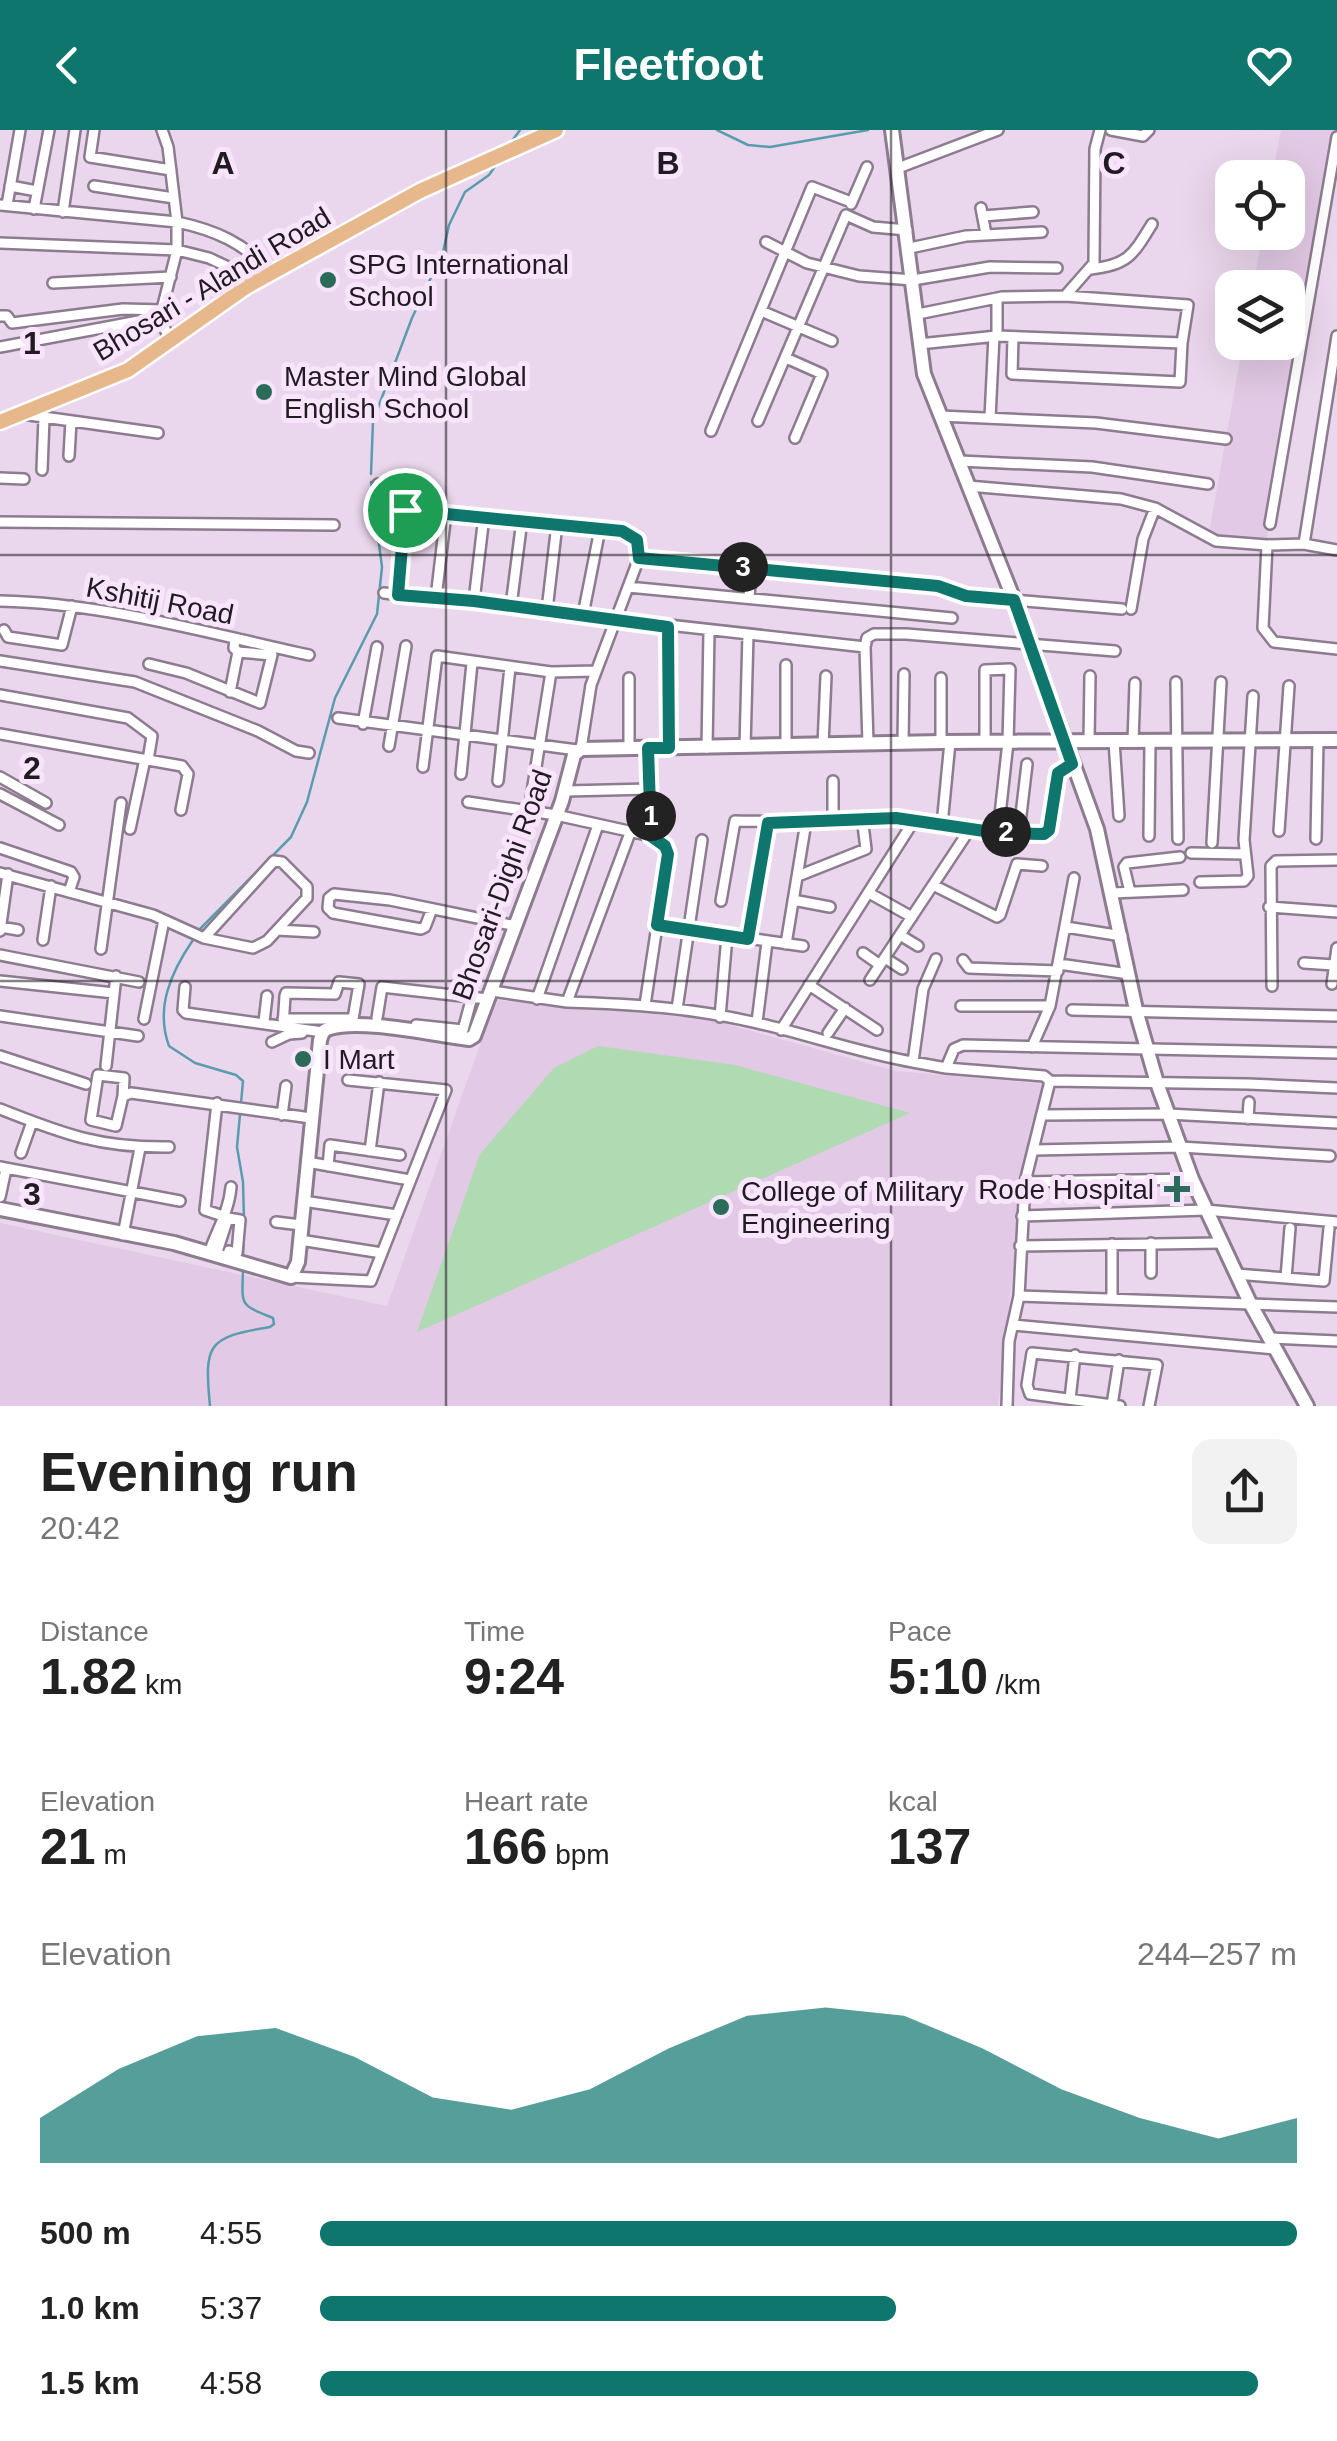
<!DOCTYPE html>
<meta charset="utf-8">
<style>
body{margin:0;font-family:Arial,sans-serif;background:#f2f2f2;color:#222;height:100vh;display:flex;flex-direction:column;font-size:38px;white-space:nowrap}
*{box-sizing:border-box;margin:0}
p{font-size:32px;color:#767676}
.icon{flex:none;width:55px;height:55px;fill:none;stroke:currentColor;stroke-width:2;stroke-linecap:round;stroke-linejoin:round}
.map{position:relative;height:1276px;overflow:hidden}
.sheet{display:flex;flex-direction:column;background:#fff;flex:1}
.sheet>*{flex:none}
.fabs{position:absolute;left:1215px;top:30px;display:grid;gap:20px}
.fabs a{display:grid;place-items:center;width:90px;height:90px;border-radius:20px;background:#fff;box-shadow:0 10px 40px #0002;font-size:50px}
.pin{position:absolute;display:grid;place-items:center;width:85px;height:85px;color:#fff;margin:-42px;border:5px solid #fff;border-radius:50%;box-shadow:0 2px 10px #0007}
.km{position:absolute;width:50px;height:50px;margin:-25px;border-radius:50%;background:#222;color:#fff;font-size:28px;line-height:50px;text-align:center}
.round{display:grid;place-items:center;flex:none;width:105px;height:105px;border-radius:20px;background:#f2f2f2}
.headline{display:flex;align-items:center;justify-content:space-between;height:170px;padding:0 40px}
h1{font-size:55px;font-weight:700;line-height:75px}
.figures{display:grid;grid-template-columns:repeat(3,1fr);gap:15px;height:170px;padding:10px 40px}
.figures div{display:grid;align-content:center}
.figures b{font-size:50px;font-weight:700}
.figures small{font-size:28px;font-weight:400}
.figures p{font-size:28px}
.chart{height:280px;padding:20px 40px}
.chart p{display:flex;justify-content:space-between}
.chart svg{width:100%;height:180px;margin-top:10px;fill:#0f766e;opacity:.7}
ul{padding:0 40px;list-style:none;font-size:32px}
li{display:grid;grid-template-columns:160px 120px 1fr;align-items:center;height:75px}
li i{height:25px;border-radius:12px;background:#0f766e}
header{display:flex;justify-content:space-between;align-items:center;height:130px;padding:0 40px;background:#0f766e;color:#fff;font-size:45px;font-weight:700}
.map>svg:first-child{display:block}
.built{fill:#e2c9e5}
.green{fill:#b0dab1}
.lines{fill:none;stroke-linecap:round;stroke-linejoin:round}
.stream{stroke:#599cae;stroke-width:2.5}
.street-casing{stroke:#8d7b8f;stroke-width:14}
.secondary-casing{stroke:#8d7b8f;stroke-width:18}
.primary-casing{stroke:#fff;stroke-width:19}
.street{stroke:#fff;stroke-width:9}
.secondary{stroke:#fff;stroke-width:12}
.primary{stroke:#e7b88c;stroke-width:14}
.route-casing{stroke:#fff;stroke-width:20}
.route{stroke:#0f766e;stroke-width:12}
.grid{fill:none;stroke:#211a22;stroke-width:2.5;stroke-opacity:0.55}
.poi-dot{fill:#2c6b59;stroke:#f8e5fb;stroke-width:4}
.labels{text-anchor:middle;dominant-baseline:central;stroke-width:10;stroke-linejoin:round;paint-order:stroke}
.poi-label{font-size:28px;fill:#211a22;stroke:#f8e5fb;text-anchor:start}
.street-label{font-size:28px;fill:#211a22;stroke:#f8e5fb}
.grid-label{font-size:32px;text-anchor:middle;font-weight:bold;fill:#211a22;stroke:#f8e5fb;stroke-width:10;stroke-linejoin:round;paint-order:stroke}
</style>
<header><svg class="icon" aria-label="back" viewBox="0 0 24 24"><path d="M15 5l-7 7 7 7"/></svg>Fleetfoot<svg class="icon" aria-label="heart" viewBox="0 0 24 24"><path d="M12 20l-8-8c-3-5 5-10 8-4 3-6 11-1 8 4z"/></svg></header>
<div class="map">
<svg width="1337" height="1276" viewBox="0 0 1337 1276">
<rect width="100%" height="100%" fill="#ebd7ed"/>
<path class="built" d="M1281 0H1337V20L1266 413 1209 403 1243 213 1288 212V158L1253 157 1263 103 1288 102V48L1272 47Z
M496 870 708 889 896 941 1046 954 1022 1060 998 1276H0V1093L387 1176Z"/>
<path class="green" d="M598 916 735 935 910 983 417 1202 480 1024 554 938Z"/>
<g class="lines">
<path class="stream" d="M717 0 748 15 770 17 868 0
M509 15 520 0
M371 344 373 291 412 188 443 122 449 95 465 62 489 45 496 35
M200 799 291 707 307 672 335 568 377 484 382 437 371 352
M193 810C171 842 155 878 169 916L195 933 236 945 243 951 237 1017 243 1052 244 1091
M243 1126 244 1099
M210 1276C204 1214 207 1207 270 1197L274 1194 273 1188C239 1174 242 1177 243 1139"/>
<g class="street-casing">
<path id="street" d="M94 0 90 27 171 40
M162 0 168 17 177 92C215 100 245 113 271 143
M1111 0 1143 6 1149 0
M898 38 998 0
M10 56 37 61
M94 56 174 68
M851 74 867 37
M0 75 177 92V120L160 187 170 211
M7 75 20 0
M981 78 986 104
M34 79 49 0
M63 82 75 0
M983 86 1033 82
M766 112 807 133 859 146 913 150 990 137 1057 138
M0 113 177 120 209 128 226 136 246 157
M910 118 966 106 1042 102
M1091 139C1128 135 1133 125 1152 94
M53 153 171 147
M1065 166 1094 133 1095 19 1100 0
M997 168V206
M761 181 832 211
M918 184 1002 167 1065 166 1188 175 1182 213 997 206 919 214
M0 186H7L12 193 123 179 162 180
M1013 207 1012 244 1180 252 1182 213
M0 217 160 187
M786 228 822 244 795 308
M22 284 158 303
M940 286 1096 293 1226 309
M990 288 994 206
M758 291 846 85 873 97 907 100
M711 301 812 57 851 72
M69 326 71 291
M960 331 1092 337 1208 354
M42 340 44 288
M0 348 24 349
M378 354 387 378 622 401 637 410 639 428 591 555 581 619
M968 356 1121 369 1155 378 1216 411 1267 415
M0 392 334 395
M1270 394 1337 7
M1304 414 1337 206
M1337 420 1304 414 1267 415 1263 498 1274 512 1337 519
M639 428 796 441 938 456 966 466 1122 479
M628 457 952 488
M384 463 865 517 868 613
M398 465 405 380
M436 468 446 383
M749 468 751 437
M0 471C104 473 207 503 309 525
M474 471 484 386
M511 476 522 390
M1131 479 1143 409 1155 378
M547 480 557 394
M583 485 600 399
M668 497 669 618
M4 500 8 507 62 515 72 476
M865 517 867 508 874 504H906L1115 521
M0 531 135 552 258 601 296 621 309 623
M149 534 186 543 260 573 272 525 238 522 234 518 235 509
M786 535V616
M941 548V612
M1176 552 1178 709
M230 562 238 522
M0 565 128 588 152 606 148 630
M338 588 577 620
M363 594 377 517
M0 604 182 636 188 644 181 680
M1089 611 1090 546
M1114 611 1119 686
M1133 612 1135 553
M903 613 904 544
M823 615 826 546
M389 616 406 516
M745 617 748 504
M629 618V548
M649 618 651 706
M707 618 709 501
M423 637 437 526 551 542 596 541
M461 644 472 533
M0 647 46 673
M498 651 510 537
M833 651V689
M566 661 650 659
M0 664 59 695
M468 672 556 685 651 706 665 716 668 723 645 875
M529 681 551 542
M942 695 950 612
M130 699 145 629
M1279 701 1289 556
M1019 702 1027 634
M998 703H1047L1057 643 1072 634
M1149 706 1150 612
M1316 709 1318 611
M1212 713 1221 552
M0 718 71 742 74 747 69 762
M1191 723 1245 724
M0 743 153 785 204 808 253 818 267 811 307 768V757L282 732 274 731 204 808
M798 746 866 719 862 687
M1200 752 1244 751 1248 746 1244 710 1253 566
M933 755 997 787 1000 785 1017 734 1042 736
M1130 762 1124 737 1127 733 1180 727
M869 763 912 787
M1112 763 1183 760
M793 770 830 777
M721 771 735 691C787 693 838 686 890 687 926 688 962 698 998 703L1008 612 1010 539 985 540V612
M1269 777 1337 782
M432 779 425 797 421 799 333 783 328 778 329 768 334 764 390 770 516 796
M657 795 803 816
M1 797 18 800
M1066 797 1122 806
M277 800 314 802
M0 801 8 744
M900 805 918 816
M747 809 767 693
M43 810 51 756
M786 814 806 692
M101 819 121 673
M863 823 880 835
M0 825 139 852
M885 828 902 839
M936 829 923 859 913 932 946 938 954 919 963 915 1337 923
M963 830 969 838 1058 841
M1304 833 1334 835
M1059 834 1129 844
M870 850 970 699
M0 851 114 863
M1332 854 1337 818
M809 855 877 900
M1272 856 1271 736 1276 731 1337 730
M185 857 183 880 186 883 323 902
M492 861 567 872 630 703
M537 869 598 695
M567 872C631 874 695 878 757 893 810 905 860 923 913 932
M961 876H1050
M677 879 702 710
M1072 880 1337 886
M0 886 138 906
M720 887 727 806
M377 888 382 857 488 869
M144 889 164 790
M264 892 267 866
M757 892 767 812
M416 895 463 900 472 867
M283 896 285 866 286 863 335 864 339 852 359 854 353 889H283
M781 900 915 689
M828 903 845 878
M272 912 289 904 302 903
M1032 917 1050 876 1074 748
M0 926 86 954
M106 936 116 846
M946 938 1044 946 1050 951 1025 1052 1019 1166 1009 1211 1007 1276
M1050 951 1248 954 1337 958
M123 966 124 948 98 945 91 990 116 996 123 966 131 963 311 988
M217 973 205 1080 223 1086
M0 979C63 1004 100 1018 169 1017
M282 985 286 956
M1044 985 1168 984 1337 993
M1248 989 1249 972
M1034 1020 1180 1017 1330 1026
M370 1021 379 952
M21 1023 32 992
M307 1032 410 1050
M328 1036 330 1015 400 1025
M0 1037 180 1071
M1025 1052 1192 1049
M0 1067 6 1039
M303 1071 397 1085
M1022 1086 1206 1080 1337 1092
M276 1092 301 1095
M123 1105 140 1018
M300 1110 382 1123
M1151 1113V1143
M1112 1114V1169
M1020 1116 1221 1113
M209 1123C217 1100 229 1081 231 1057
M216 1125 228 1088 240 1090 237 1123 229 1121 227 1128
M1236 1144 1286 1148 1290 1098
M291 1147 371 1151 446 960 348 950
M1286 1148 1324 1151 1329 1098
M1019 1166 1337 1177
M1013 1195 1275 1219
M1269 1208 1337 1211
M1070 1269 1075 1225
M1112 1275 1119 1230
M1120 1276 1030 1264 1027 1255 1032 1223 1157 1235 1149 1276"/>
</g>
<g class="secondary-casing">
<path id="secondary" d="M892 0 924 244 1014 470 1097 699 1136 880 1157 953 1192 1049 1250 1173 1307 1276
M0 1079 174 1113 291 1147 298 1132 320 910C323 902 322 901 330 898 360 888 435 905 469 909L474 906 562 671 574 625 581 619 941 612 1337 610"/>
</g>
<g class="primary-casing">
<path id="primary" d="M0 292 128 240 246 157 420 61 556 0"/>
</g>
<use href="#street" class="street"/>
<use href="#secondary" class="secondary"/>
<use href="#primary" class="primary"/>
</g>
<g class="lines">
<g class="route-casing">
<path id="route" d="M405 380 622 401 637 410 639 428 938 456 966 466 1014 470 1072 634 1058 643 1049 700 1044 704 998 703 896 688 768 693 748 809 657 795 668 724 665 716 651 706 648 618H669L668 497 474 471 398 465Z"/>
</g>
<use href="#route" class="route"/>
</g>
<path class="grid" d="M446 0V1276M891 0V1276M0 425H1337M0 851H1337"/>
<g class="poi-dot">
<circle cx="328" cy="150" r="10"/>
<circle cx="264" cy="262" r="10"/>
<circle cx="303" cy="929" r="10"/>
<path d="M1172 1044h10v10h10v10h-10v10h-10v-10h-10v-10h10z"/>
<circle cx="721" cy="1077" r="10"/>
</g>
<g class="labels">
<g class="poi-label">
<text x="348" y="134">SPG International<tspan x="348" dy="32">School</tspan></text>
<text x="284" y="246">Master Mind Global<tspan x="284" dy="32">English School</tspan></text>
<text x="323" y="929">I Mart</text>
<text x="1154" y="1059" text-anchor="end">Rode Hospital</text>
<text x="741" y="1061">College of Military<tspan x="741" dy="32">Engineering</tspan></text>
</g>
<g class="street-label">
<text transform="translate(212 154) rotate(-31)">Bhosari - Alandi Road</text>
<text transform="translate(160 471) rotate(11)">Kshitij Road</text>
<text transform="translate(502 755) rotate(-70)">Bhosari-Dighi Road</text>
</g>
</g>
<g class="grid-label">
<text x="223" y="44">A</text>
<text x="668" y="44">B</text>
<text x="1114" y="44">C</text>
<text x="32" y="224">1</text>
<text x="32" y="649">2</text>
<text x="32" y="1075">3</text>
</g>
</svg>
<div class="fabs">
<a><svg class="icon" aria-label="locate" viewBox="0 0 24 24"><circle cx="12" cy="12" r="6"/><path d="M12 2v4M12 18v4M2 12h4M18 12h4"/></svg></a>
<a><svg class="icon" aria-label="layers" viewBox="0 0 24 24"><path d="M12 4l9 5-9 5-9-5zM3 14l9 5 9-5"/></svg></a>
</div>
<div class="pin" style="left:405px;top:380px;background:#1e9e55"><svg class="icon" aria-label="arrive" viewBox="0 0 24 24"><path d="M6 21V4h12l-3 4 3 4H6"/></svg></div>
<b class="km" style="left:651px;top:686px">1</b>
<b class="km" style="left:1006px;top:702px">2</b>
<b class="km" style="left:743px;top:437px">3</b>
</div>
<section class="sheet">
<div class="headline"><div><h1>Evening run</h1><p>20:42</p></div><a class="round"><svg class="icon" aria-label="share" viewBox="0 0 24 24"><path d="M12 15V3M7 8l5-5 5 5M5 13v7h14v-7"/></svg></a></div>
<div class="figures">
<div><p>Distance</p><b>1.82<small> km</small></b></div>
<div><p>Time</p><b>9:24</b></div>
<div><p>Pace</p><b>5:10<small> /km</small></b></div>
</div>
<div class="figures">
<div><p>Elevation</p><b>21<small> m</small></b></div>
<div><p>Heart rate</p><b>166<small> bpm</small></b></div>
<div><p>kcal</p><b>137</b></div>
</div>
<div class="chart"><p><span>Elevation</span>244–257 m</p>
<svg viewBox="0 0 160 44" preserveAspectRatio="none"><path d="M0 44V33L10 21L20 13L30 11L40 18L50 28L60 31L70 26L80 16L90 8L100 6L110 8L120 16L130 26L140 33L150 38L160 33V44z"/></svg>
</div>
<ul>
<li><b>500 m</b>4:55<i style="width:100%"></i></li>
<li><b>1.0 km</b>5:37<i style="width:59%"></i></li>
<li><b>1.5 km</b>4:58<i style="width:96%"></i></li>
</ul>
</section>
